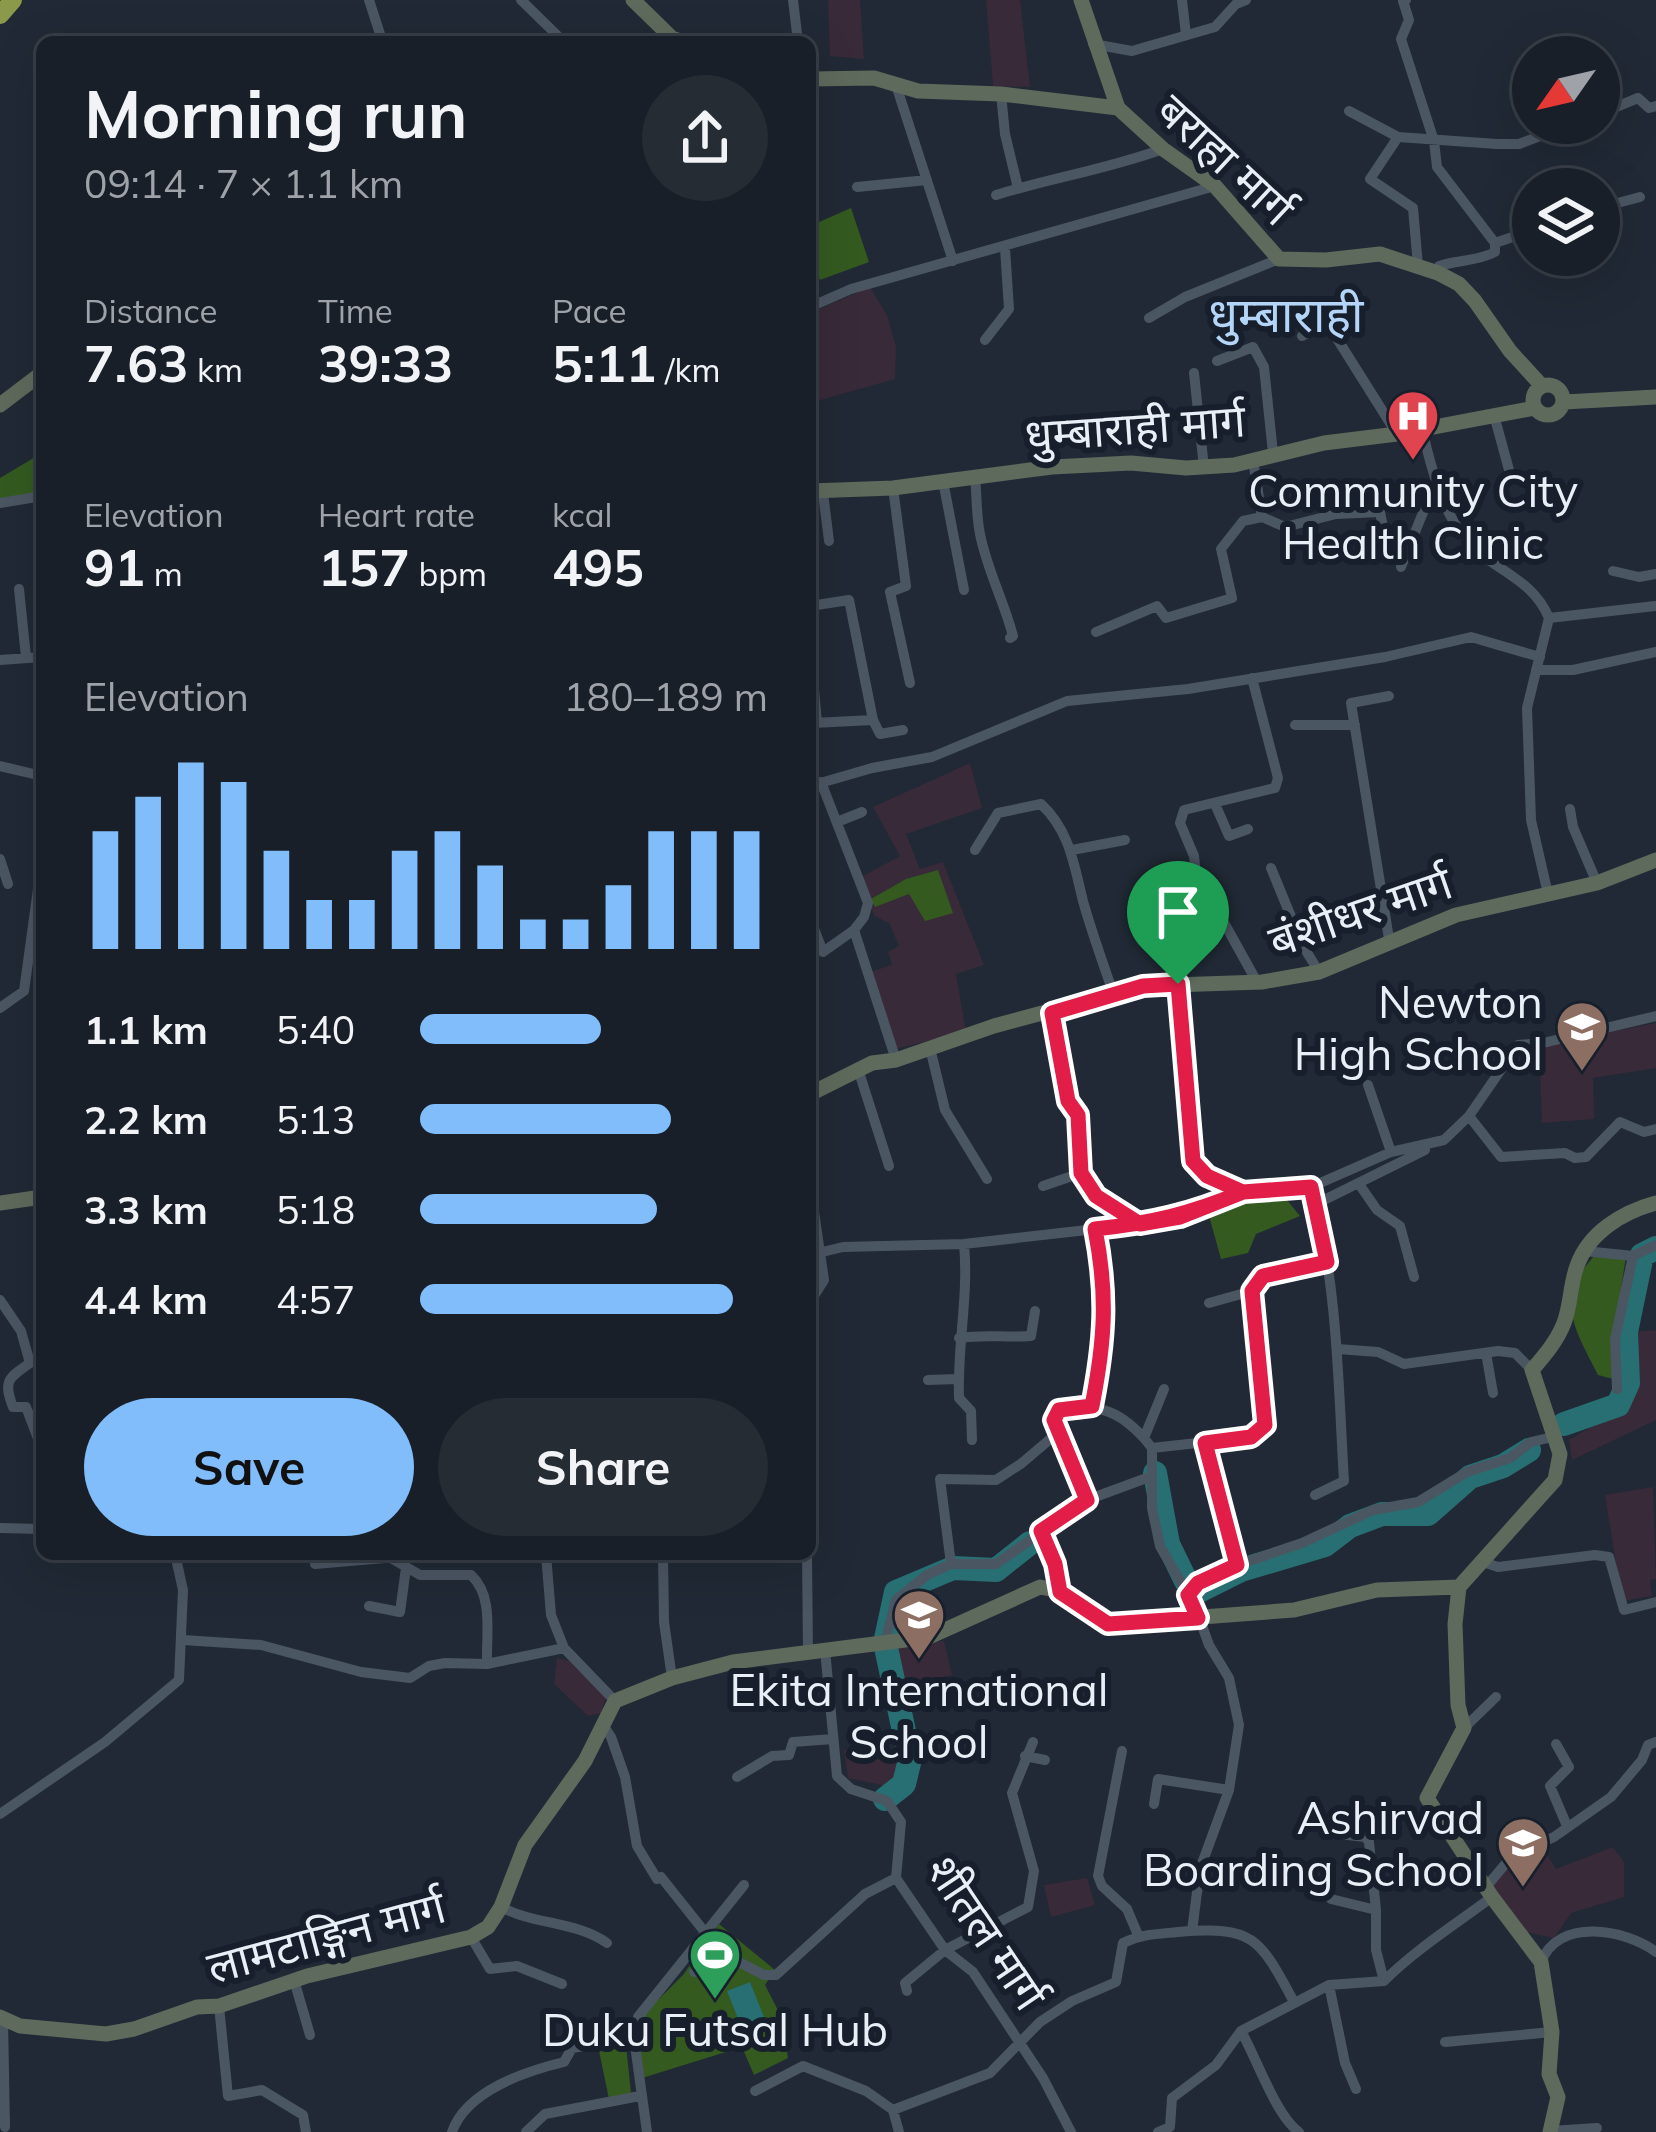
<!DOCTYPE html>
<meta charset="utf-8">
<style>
body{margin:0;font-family:Mulish,"Noto Sans Devanagari",sans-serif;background:#252c34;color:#f1f3f6;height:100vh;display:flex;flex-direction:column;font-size:45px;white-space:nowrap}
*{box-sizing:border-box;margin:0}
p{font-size:39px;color:#9fa2a8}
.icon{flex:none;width:66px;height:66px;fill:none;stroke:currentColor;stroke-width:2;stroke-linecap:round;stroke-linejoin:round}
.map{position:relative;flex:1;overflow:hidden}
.drawer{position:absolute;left:36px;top:36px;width:780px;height:1524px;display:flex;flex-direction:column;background:#181f28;border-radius:18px;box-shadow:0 12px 48px #0002,0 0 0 3px #363d45}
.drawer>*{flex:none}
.needle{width:78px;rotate:236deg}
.fabs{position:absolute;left:1512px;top:36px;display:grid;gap:24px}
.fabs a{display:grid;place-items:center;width:108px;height:108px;border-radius:50%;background:#181f28;box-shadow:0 12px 48px #0002,0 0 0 3px #363d45;font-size:60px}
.pin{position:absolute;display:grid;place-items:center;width:102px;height:102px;color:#fff;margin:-123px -51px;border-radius:50% 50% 50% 0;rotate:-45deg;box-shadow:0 0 12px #0007}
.pin .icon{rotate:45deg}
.round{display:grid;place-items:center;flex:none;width:126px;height:126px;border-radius:63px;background:#252c34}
.overview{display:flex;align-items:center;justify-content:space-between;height:204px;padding:0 48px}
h1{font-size:66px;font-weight:700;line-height:90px}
.metrics{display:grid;grid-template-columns:repeat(3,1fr);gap:18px;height:204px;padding:12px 48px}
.metrics div{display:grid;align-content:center}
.metrics b{font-size:51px;font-weight:700}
.metrics small{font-size:33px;font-weight:400}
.metrics p{font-size:33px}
.chart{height:336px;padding:24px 48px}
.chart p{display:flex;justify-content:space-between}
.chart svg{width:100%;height:216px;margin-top:12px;stroke:#81bdfa;stroke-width:6}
.action{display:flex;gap:24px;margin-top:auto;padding:24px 48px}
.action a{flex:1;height:138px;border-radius:72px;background:#81bdfa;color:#111;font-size:48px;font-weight:700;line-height:138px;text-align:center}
.action a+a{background:#252c34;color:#f1f3f6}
ul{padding:0 48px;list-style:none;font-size:39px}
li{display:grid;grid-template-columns:192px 144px 1fr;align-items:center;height:90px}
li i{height:30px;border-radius:15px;background:#81bdfa}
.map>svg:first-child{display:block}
.education{fill:#382a38}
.green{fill:#345a20}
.water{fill:#276f72}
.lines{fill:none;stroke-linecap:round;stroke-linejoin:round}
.river{stroke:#276f72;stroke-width:24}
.street{stroke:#4b5663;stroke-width:10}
.secondary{stroke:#5e6a5c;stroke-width:15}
.highway{stroke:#8b994a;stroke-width:18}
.route-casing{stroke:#fff;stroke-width:24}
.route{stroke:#e11d48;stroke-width:15}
.labels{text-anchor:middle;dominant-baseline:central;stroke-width:12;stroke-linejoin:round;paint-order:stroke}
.street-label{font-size:45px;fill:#e9eff7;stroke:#161f2b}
.poi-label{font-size:45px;fill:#e9eff7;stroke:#161f2b}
.neighbourhood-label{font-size:48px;fill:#b4d5f8;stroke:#161f2b}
</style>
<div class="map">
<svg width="1656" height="2132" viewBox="0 0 1656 2132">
<rect width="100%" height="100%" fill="#202935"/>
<path class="education" d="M828 0H860L864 59 830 56Z
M986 0H1020L1030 87 993 86Z
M870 287 887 315 896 347 895 379 810 403V313Z
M970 763 982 808 906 834 920 869 943 862 984 965 956 974 966 1032 895 1049 870 972 892 965 888 952 899 946 889 923 874 916 861 877 900 856 873 807Z
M1656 1023V1068L1593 1078 1594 1119 1542 1123 1539 1046Z
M1656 1330V1420L1572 1460 1569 1440 1628 1405 1636 1392 1635 1332Z
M1653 1487 1656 1579 1650 1580 1652 1596 1622 1601 1605 1495Z
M944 1641 952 1675 894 1686 888 1647Z
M557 1658 569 1661 606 1697 601 1713 588 1716 554 1684Z
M905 1748 906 1777 896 1788 848 1778 844 1750Z
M1537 1839 1556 1869 1613 1847 1624 1862V1897L1571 1913 1554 1938 1520 1931 1490 1888 1518 1851Z
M1087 1878 1095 1905 1051 1917 1044 1885Z"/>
<path class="green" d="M851 208 869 262 820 280 810 251V226Z
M42 453V495L0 505V478Z
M938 870 953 913 925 921 909 894 875 907 871 899 906 879Z
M1282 1194 1300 1216 1256 1234 1248 1253 1221 1259 1208 1212 1236 1200Z
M1594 1256 1626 1257 1613 1338V1379L1598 1375C1575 1329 1554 1301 1594 1256Z
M719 1924 775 1970 765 1985 782 2018 788 2058 754 2075 742 2047 642 2078 635 2042 644 2033 641 2017 683 1975Z
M626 2045 631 2093 609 2099 599 2051Z"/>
<path class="water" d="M750 1982 768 2027 745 2036 727 1991Z"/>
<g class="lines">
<path class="river" d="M1564 1424 1618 1405 1628 1383 1626 1332 1642 1255 1656 1248
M1155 1473 1168 1544 1186 1581
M1197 1592 1241 1570 1325 1545 1350 1526 1382 1514H1428L1470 1477 1503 1466 1529 1450
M885 1799 904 1784 910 1759 885 1643 896 1592 953 1568 996 1570 1030 1543"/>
<path class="street" d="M369 0 380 34 379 42
M521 0 564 42
M793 0 798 42
M1182 0 1186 35
M1406 0 1403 1 1409 20 1401 39 1434 141 1437 167 1495 243V252C1479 261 1457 260 1439 266L1438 273
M463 42 466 41
M1093 44 1132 51 1215 27 1236 4 1246 0
M896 85 953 261
M1001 94 1005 134 1018 188
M1349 111 1398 137 1497 144H1519L1574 123
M1599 114 1638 98 1649 108 1656 106
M1398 137 1370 179 1413 208 1418 266
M857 187 927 180
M996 195C1051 178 1108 169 1163 149
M1599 208 1640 197
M1495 243 1533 230
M810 307 851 289 1215 186
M1149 318 1185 297 1279 259
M1302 336 1321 327 1331 329 1397 434
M985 340 1009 309 1005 248
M1217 361 1253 347 1264 367 1273 453
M1194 373 1204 468
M1494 415 1509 470
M1422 429C1433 475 1444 524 1482 555 1509 576 1535 585 1549 618L1527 708 1531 820 1548 894
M1253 460 1262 517
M975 476C977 495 976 515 980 534 987 570 1004 601 1013 636L1010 638
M943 481 964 590
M893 488 906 586 890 592 910 683
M823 493 829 541
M0 503 42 496
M1401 567 1424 510 1441 494
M1613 571 1639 577 1656 574
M19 589 26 657
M810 606 849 600 873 720 880 734 903 730
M1549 618 1655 606
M1096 632 1157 606 1166 618 1232 598 1221 549 1243 521 1262 517 1285 527 1336 514 1380 512 1385 537 1412 546
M810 648 817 722
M0 660 42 657
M1536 670H1573L1656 652
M1252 678 1278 778 1275 788 1184 810 1180 823 1194 856 1198 894 1222 919 1257 982
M1389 696 1351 703 1390 945
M813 723 873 720
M1295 725H1355
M0 766 42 776
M821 782 868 903 864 917 854 930 896 1060
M810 786 872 768 932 757 1067 701 1188 689 1385 657 1471 637 1540 657
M1215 804 1229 836 1248 829
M1570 809 1573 827 1597 883
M837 822 862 812
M975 850 998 813 1041 804C1070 831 1074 865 1083 901 1092 933 1103 964 1114 995
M1072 850 1125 840
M0 859 8 884
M1271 868 1303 946 1319 972
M810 927 813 926 823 952 854 930
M1178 984 1193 1161 1207 1176 1243 1192
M0 1008 24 991 39 882 42 881
M1052 1013 1068 1101 1078 1115 1077 1156 1081 1173 1097 1196 1113 1203 1140 1224
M930 1048 945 1110 987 1179
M858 1069 889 1166
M1368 1085 1391 1152
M1469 1116 1501 1157 1565 1153 1575 1158 1586 1157 1620 1122 1644 1132 1656 1129
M1359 1184 1377 1210 1400 1226 1414 1277
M810 1185 824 1280 810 1302
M1043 1186 1081 1173
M1311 1187C1338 1283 1338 1383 1344 1481L1315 1495
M1316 1204 1425 1150
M964 1244C969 1295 957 1346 959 1398L971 1411 972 1440
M1585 1251 1633 1256 1656 1245
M810 1255 843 1247 964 1244 1140 1224 1181 1217 1243 1192 1311 1187 1391 1152 1444 1140 1469 1116 1518 1045 1543 1043 1656 1016
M0 1300 21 1331 30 1363C8 1378 3 1381 13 1407H26L42 1449
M1209 1303 1252 1291
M959 1338C985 1334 1005 1338 1031 1336L1035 1311
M1338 1349 1378 1352 1404 1364 1498 1351 1515 1353 1532 1370
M1486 1353 1493 1393
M928 1380 958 1379
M1164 1389 1144 1438 1152 1448V1508L1160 1546 1196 1609 1209 1645 1229 1678 1239 1725 1229 1790 1200 1869 1192 1931
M1617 1389 1615 1339 1633 1256
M1092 1406C1105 1340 1109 1295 1095 1229
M1205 1443 1237 1565
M1152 1448 1251 1437 1265 1425 1267 1411 1252 1291 1263 1276 1327 1262
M1087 1500C1085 1491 1083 1480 1078 1472 1068 1452 1048 1434 1059 1410 1099 1405 1116 1408 1144 1438
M0 1528 42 1529
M1041 1531 1055 1565 1060 1591
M384 1554 420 1575H471C494 1596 486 1634 487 1664L564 1648 615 1701
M546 1554 551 1615 564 1648
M663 1554 664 1622 672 1678
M807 1554 808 1654
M1483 1562 1498 1567 1595 1555 1609 1557 1624 1610 1656 1602
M315 1564 385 1558
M951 1564 940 1479 996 1480 1022 1463 1056 1434
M1188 1595 1198 1583 1237 1565 1302 1543 1373 1510 1418 1502 1467 1472 1510 1458 1531 1442 1557 1436
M369 1606 400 1612 406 1568
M183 1640 261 1645 361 1672 410 1678 429 1666 445 1663 487 1664
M885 1642 896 1600 927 1575 951 1564H996L1087 1500 1152 1476
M825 1650 837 1776 851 1789 887 1801 901 1822 896 1878 945 1950 973 1972 1043 2078 1071 2132
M603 1725 611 1737 625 1777 637 1846 657 1879 661 1877 704 1931
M1464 1728 1496 1697
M1556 1744 1569 1767 1550 1786 1567 1826
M1122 1751 1098 1876 1102 1886 1127 1909 1138 1935
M1025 1756 1045 1760
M737 1777 772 1756 789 1755 793 1742 833 1739
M1154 1804 1158 1779 1229 1790
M0 1814 105 1742 179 1680 183 1590 175 1554
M1339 1834 1365 1837 1369 1842 1376 1910V1950L1384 1981
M1486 1887 1512 1856 1554 1837 1611 1797 1642 1760 1648 1745 1656 1742
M1331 1899 1376 1910
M501 1907C535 1925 575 1921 607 1943
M471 1937 490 1969 517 1966 562 1984
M1541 1962C1559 1917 1625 1929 1656 1952
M694 1972 733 1959 764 1975H776L865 1894 896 1878
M294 1980 310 2035
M1384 1981C1416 1949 1456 1924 1492 1897
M1329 1985 1345 2063 1356 2089
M907 1991 905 1983 945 1950 1028 1907 1034 1871 1012 1793 1033 1742
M219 2006 228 2096 262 2090 303 2115 306 2132
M3 2019 5 2127
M1241 2031C1257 2059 1276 2116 1299 2132
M634 2038 647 2132
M1445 2042 1552 2032
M755 2091 803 2066 866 2091 893 2110
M1551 2131 1597 2128
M452 2132C466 2091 526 2071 564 2062L572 2048 634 2038 638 2017 744 1885
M526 2132 545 2114 640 2096
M899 2132 893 2110 990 2073 1040 2022 1072 2001 1116 1982 1123 1943C1141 1934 1158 1934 1178 1932 1254 1926 1259 1937 1294 2002
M1158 2132 1170 2127 1172 2098 1216 2065 1241 2031 1329 1985 1384 1981"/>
<path class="secondary" d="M633 0 672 38 683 42
M1081 0 1118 108
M810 79 874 78 918 91 1001 94 1118 108 1163 149 1215 186 1279 259 1326 260 1380 254 1438 273 1459 284 1475 301 1510 351 1542 386
M1533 400a15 15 0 1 1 30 0a15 15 0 1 1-30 0Z
M1564 402 1656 397
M0 405 42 373
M810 491 893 488 1052 467 1131 463 1186 468 1234 465 1324 443 1397 434 1535 408
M810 1094 872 1063 896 1060 994 1026 1143 986 1262 982 1319 972 1456 915 1597 883 1656 860
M0 1203 42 1197
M0 2017 20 2026 106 2034 134 2029 197 2007 219 2006 307 1976 471 1937 488 1927 501 1907 525 1845 585 1761 615 1701 672 1678 733 1662 929 1637 1040 1587 1060 1591 1109 1624 1294 1610 1377 1590 1459 1587
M1550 2132 1558 2097 1549 2074 1552 2032 1541 1962 1492 1897 1427 1798 1464 1728 1458 1705 1455 1624 1459 1587 1555 1480 1560 1454 1532 1370C1545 1355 1557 1341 1564 1323 1571 1305 1570 1284 1577 1266 1589 1232 1623 1212 1656 1203"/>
<path class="highway" d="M0 15 13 0"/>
</g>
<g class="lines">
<g class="route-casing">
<path id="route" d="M1178 984 1193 1161 1207 1176 1243 1192C1190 1214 1152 1223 1095 1229 1108 1295 1105 1340 1092 1406L1059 1410 1054 1420 1087 1500 1041 1531 1055 1564 1060 1592 1108 1624 1198 1618 1188 1595 1198 1583 1237 1565 1205 1443 1251 1437 1265 1425 1252 1291 1263 1276 1327 1262 1311 1187 1243 1192 1180 1217 1140 1224 1096 1196 1081 1173 1078 1115 1068 1101 1052 1013 1143 986 1178 984"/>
</g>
<use href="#route" class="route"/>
</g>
<defs>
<g id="hospital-pin" transform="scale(2.7)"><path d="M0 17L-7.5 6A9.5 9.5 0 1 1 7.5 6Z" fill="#e0444e" stroke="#161f2b"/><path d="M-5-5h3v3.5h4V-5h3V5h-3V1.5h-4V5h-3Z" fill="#fff"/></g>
<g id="school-pin" transform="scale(2.7)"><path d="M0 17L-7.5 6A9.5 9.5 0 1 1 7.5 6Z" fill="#8d6e63" stroke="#161f2b"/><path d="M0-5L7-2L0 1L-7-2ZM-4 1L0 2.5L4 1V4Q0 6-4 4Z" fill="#fff"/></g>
<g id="university-pin" transform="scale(2.7)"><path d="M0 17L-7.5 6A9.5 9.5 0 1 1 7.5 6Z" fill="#8d6e63" stroke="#161f2b"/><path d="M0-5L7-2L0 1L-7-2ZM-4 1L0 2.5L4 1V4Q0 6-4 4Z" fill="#fff"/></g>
<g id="stadium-pin" transform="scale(2.7)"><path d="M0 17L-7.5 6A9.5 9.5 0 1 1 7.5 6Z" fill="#2e9e5b" stroke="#161f2b"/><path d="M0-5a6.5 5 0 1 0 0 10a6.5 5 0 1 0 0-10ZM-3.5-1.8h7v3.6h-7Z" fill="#fff"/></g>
</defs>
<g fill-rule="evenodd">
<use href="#hospital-pin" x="1413" y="416"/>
<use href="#school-pin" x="1582" y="1027"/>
<use href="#school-pin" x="919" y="1615"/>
<use href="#university-pin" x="1523" y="1843"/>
<use href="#stadium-pin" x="715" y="1955"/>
</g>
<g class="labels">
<g class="street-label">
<text transform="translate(1226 159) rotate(43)">बराहा मार्ग</text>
<text transform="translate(1135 427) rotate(-4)">धुम्बाराही मार्ग</text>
<text transform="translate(1360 911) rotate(-19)">बंशीधर मार्ग</text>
<text transform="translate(987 1932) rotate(56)">शीतल मार्ग</text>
<text transform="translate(326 1936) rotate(-15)">लामटाङ्गिन मार्ग</text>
</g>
<g class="poi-label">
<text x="1413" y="490">Community City<tspan x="1413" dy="52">Health Clinic</tspan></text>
<text x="1543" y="1001" text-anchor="end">Newton<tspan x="1543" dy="52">High School</tspan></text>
<text x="919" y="1689">Ekita International<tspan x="919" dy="52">School</tspan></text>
<text x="1484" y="1817" text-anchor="end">Ashirvad<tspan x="1484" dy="52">Boarding School</tspan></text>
<text x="715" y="2029">Duku Futsal Hub</text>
</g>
<g class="neighbourhood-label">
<text x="1286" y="314">धुम्बाराही</text>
</g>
</g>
</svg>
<div class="fabs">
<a><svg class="needle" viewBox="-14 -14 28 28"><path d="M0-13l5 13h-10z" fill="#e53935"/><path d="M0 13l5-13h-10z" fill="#9fa2a8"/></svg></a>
<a><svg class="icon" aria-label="layers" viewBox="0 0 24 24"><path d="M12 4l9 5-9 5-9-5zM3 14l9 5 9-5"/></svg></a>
</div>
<div class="pin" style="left:1178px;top:984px;background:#1e9e55"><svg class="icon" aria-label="arrive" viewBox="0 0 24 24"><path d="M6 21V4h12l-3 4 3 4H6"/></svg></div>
<section class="drawer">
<div class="overview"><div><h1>Morning run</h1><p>09:14 · 7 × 1.1 km</p></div><a class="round"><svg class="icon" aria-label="share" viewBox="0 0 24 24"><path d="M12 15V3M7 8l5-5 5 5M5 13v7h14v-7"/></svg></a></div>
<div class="metrics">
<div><p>Distance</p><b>7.63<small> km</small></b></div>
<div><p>Time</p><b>39:33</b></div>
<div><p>Pace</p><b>5:11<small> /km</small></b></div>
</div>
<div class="metrics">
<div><p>Elevation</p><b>91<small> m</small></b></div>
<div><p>Heart rate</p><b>157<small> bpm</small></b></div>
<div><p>kcal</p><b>495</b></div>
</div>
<div class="chart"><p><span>Elevation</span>180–189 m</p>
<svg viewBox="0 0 160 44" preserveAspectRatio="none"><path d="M5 44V20M15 44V13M25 44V6M35 44V10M45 44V24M55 44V34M65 44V34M75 44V24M85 44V20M95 44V27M105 44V38M115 44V38M125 44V31M135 44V20M145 44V20M155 44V20"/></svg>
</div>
<ul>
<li><b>1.1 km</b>5:40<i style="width:52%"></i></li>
<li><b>2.2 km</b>5:13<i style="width:72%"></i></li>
<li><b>3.3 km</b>5:18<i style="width:68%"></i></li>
<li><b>4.4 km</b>4:57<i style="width:90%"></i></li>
</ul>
<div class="action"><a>Save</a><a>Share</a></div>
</section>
</div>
